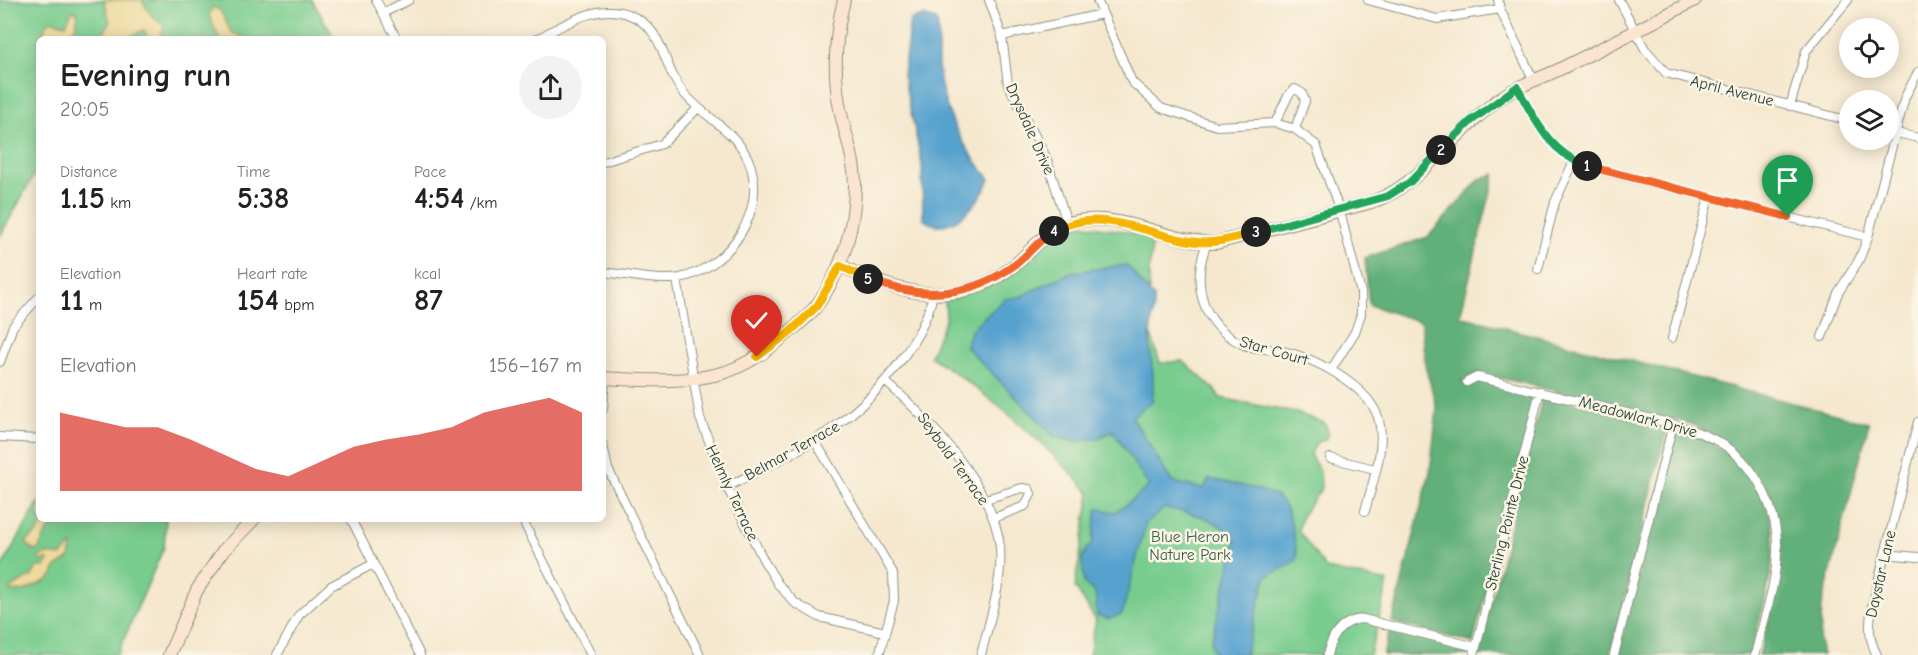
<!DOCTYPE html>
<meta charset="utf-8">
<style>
body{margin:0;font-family:"Comic Neue",sans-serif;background:#f2f2f2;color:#222;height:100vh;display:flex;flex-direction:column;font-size:22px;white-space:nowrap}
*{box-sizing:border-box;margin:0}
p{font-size:20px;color:#767676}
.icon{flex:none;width:33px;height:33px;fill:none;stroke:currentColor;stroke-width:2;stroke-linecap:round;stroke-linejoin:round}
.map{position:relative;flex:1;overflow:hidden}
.side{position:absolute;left:36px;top:36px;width:570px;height:486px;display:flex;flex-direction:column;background:#fff;border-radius:9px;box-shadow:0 3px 15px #0003}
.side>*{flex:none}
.tools{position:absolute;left:1839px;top:18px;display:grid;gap:12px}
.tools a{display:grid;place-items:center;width:60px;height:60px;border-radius:50%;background:#fff;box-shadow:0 3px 15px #0003;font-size:30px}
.pin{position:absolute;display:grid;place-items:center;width:51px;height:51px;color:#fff;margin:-62px -26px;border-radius:50% 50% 50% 0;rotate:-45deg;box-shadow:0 0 6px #0007}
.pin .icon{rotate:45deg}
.km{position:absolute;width:30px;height:30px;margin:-15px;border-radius:50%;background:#222;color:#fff;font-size:16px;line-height:30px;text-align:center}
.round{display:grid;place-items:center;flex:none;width:63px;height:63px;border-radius:32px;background:#f2f2f2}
.head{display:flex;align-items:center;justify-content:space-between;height:102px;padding:0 24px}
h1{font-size:33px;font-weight:800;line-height:45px}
.figures{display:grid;grid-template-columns:repeat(3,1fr);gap:9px;height:102px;padding:6px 24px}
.figures div{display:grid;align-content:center}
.figures b{font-size:30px;font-weight:800}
.figures small{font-size:16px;font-weight:400}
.figures p{font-size:16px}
.chart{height:168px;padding:12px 24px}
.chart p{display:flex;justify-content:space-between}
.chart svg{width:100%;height:108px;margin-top:6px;fill:#d93025;opacity:.7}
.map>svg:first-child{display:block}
.green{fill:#78cc8e;stroke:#4c8461;stroke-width:1.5}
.forest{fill:#62b079;stroke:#407656;stroke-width:1.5}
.sand{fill:#eeda9e;stroke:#868c69;stroke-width:1.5}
.water{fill:#57a2cf;stroke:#3b7082;stroke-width:1.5}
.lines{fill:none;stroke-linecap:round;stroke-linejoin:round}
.street-casing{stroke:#8a9282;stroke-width:10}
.secondary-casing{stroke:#8a9282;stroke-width:14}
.street{stroke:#fff;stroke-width:8}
.secondary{stroke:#fce5d0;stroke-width:12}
.split-1-casing{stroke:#fff;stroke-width:12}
.split-2-casing{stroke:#fff;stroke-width:12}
.split-3-casing{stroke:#fff;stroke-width:12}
.split-4-casing{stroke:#fff;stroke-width:12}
.split-5-casing{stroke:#fff;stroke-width:12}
.split-6-casing{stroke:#fff;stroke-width:12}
.split-1{stroke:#f0652b;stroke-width:8}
.split-2{stroke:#22a559;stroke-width:8}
.split-3{stroke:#22a559;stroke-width:8}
.split-4{stroke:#f5b400;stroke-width:8}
.split-5{stroke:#f0652b;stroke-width:8}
.split-6{stroke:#f5b400;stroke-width:8}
.labels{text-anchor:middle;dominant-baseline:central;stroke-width:5;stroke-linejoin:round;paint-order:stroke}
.street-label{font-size:16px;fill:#1f3d34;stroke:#fcf5e5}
.park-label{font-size:16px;fill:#35614a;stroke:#fcf5e5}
</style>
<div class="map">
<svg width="1918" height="655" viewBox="0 0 1918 655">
<rect width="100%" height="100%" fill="#fcf5e5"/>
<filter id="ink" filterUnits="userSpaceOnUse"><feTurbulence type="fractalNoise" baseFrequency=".0167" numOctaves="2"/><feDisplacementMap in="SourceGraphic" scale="12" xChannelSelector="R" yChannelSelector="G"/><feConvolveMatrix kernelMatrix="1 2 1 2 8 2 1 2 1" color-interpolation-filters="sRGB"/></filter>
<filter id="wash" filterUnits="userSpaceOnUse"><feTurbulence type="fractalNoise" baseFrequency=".008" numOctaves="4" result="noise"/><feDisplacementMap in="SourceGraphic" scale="24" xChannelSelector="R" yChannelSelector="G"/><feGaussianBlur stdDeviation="1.35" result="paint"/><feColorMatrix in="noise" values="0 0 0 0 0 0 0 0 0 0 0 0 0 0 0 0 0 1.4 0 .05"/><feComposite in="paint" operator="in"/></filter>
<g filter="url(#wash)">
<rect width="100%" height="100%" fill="#f5e8cf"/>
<path class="green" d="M0 0H312L335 39H39V166L0 236Z
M1081 224 1153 236 1149 272 1150 332 1160 363 1183 361 1215 390 1220 398 1297 413 1325 423 1329 434 1325 440 1317 442 1310 455 1320 472 1321 489 1302 515 1298 530 1326 569 1388 582 1370 655H1089L1096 620 1075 587 1090 493C1043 441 989 394 930 356L946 318 945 300C995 289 1031 241 1081 224Z
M39 502V519H166L164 547 117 655H0V570Z"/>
<path class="forest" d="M1495 174 1460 316 1869 423 1822 605 1820 641 1823 655H1759C1767 622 1783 583 1781 549 1779 498 1753 466 1714 436 1695 421 1665 419 1641 413 1587 399 1533 385 1478 373L1462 380 1465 386 1478 380 1536 394 1473 643 1392 622 1430 472 1437 409 1425 364 1421 322 1369 305 1365 258 1428 237 1480 179Z
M1543 395 1668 426 1610 655H1478Z
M1676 428C1731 445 1777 490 1773 552 1771 586 1759 621 1750 655H1618Z
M1390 629 1471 650 1470 655H1383Z"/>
<path class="sand" d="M104 0H142L151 15 164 26 161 35 171 39H149L144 30 125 39H101L110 22Z
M212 7 220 10 231 32 246 39H220L209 16Z
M72 11 78 13 76 26 66 39H39L50 20 66 24Z
M45 519H55L53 527 48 530 38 550H32L26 542 38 532Z
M72 545 70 558 56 567 53 575 46 581 24 591 11 592V588L32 576 37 567H45L48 560 40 561 39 557 47 554 61 556Z"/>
<path class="water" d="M923 16 936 20C941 33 937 52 938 66 942 109 962 147 990 179 981 201 950 240 923 219L922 164 903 75 910 20Z
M1126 265C1138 275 1142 288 1154 297 1155 312 1150 325 1150 340 1150 360 1156 380 1152 401L1132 417 1172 482 1201 488 1205 487 1209 479C1223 482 1269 489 1278 498 1292 510 1294 539 1297 556L1296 561 1266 577 1245 655H1215L1211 643 1236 541C1220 517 1192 514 1165 508L1146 523 1122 614 1109 619 1097 615 1095 593 1084 583 1082 559 1087 548 1092 545 1097 510 1100 508C1104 509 1110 512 1114 512 1119 512 1144 490 1149 486L1113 431 1098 438 1079 441 1056 438 966 347C968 323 989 317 1004 299L1020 297 1071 272Z"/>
</g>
<g filter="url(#ink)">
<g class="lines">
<g class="street-casing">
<path id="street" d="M376 0 397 39
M989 0 1002 36 1008 84 1046 157 1067 223
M1097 0 1132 82 1161 108 1217 126 1275 123 1295 129 1316 145 1340 212 1361 293V314L1355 332 1331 370
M1368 0 1437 19 1500 9
M1498 0 1500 9 1533 79
M1619 0 1645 49 1666 73 1850 121
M383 13 409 0
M1002 36 1102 14
M537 39C566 24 597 2 630 15 666 30 661 64 682 91 702 116 735 130 748 159 770 210 729 267 680 278 660 282 624 274 603 272
M1517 87C1539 128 1549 152 1595 169L1868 237
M1790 106 1806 51 1848 0
M1275 123 1289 94 1295 89 1302 93 1305 101 1295 129
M1888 131 1918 138
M603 162 662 144 697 109
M1207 243C1191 283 1201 324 1242 344 1254 350 1269 348 1282 351 1313 357 1367 385 1378 417 1387 447 1372 483 1365 511
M1538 269 1555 202 1574 161
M677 279 700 418 727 487 764 561 778 584 795 603 819 617 885 632
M1822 337 1838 293 1859 260 1868 237 1905 97 1918 72
M1672 338 1709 197
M0 362 13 326 39 297
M886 382C929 419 994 488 1000 547 1003 583 989 621 981 655
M1467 382 1477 377 1673 424C1693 430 1714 437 1731 450 1760 472 1779 516 1777 552 1776 586 1763 621 1755 655
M603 409 605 378
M0 437 39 439
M815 441 893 573 894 601 879 655
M603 445 608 469 700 655
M1330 458 1375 469
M727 487C798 450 854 427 902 359 916 339 928 319 933 294
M986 499 1022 488 1029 489 1031 494 1025 506 994 518
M351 519 420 655
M522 519 591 655
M1885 554 1918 557
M277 655 299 615 331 586 373 564
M1327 655C1332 635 1342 620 1363 619L1476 647
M1474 655 1540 391
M1614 655 1673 424
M1877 655C1868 638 1869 625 1872 606L1918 422"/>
</g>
<g class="secondary-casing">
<path id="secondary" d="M839 265C901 295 961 312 1018 262 1034 248 1046 230 1068 223 1117 209 1168 243 1216 243L1372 202C1422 185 1457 128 1502 97 1521 84 1540 79 1560 69 1605 47 1650 24 1695 0
M603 378C643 380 686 384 726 372 743 366 759 356 773 345 788 333 806 320 817 305 842 272 855 226 855 185 855 158 845 135 840 109 833 74 835 34 844 0
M169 655 197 590 223 551 254 519"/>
</g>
<use href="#street" class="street"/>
<use href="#secondary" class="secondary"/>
</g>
</g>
<g class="lines" filter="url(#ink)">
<g class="split-1-casing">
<path id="split-1" d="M1587 166 1788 217"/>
</g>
<g class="split-2-casing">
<path id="split-2" d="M1441 150 1471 121 1517 87C1535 120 1549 152 1587 166"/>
</g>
<g class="split-3-casing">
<path id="split-3" d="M1256 232 1388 196 1410 182 1441 150"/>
</g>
<g class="split-4-casing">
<path id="split-4" d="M1054 231C1100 204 1150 237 1197 242 1219 244 1235 237 1256 232"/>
</g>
<g class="split-5-casing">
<path id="split-5" d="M868 279C921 301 970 298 1016 264 1030 253 1038 240 1054 231"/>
</g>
<g class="split-6-casing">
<path id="split-6" d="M757 357 790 332 817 306 840 266 868 279"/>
</g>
<use href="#split-1" class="split-1"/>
<use href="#split-2" class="split-2"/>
<use href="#split-3" class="split-3"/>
<use href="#split-4" class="split-4"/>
<use href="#split-5" class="split-5"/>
<use href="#split-6" class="split-6"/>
</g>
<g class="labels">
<g class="street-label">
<text transform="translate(1732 91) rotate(14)">April Avenue</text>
<text transform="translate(1030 129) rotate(66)">Drysdale Drive</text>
<text transform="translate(1274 351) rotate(16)">Star Court</text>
<text transform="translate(1638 417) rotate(15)">Meadowlark Drive</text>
<text transform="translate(792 451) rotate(-29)">Belmar Terrace</text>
<text transform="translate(953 459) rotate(54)">Seybold Terrace</text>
<text transform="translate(732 493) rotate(65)">Helmly Terrace</text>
<text transform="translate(1507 523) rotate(-76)">Sterling Pointe Drive</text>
<text transform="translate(1881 574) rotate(-77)">Daystar Lane</text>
</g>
<g class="park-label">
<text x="1190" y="537">Blue Heron<tspan x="1190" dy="18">Nature Park</tspan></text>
</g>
</g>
</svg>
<div class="tools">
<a><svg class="icon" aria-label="locate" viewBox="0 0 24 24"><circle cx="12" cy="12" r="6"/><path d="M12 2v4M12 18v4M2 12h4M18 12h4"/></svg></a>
<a><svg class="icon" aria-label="layers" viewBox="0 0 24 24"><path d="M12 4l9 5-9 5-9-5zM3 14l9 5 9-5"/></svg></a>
</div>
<div class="pin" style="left:1788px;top:217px;background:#1e9e55"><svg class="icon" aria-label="arrive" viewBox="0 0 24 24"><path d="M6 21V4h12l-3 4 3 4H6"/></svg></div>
<div class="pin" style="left:757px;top:357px;background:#d93025"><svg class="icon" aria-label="check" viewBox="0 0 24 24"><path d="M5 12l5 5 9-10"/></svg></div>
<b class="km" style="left:1587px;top:166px">1</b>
<b class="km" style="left:1441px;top:150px">2</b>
<b class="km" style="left:1256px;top:232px">3</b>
<b class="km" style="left:1054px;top:231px">4</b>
<b class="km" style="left:868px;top:279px">5</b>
<section class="side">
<div class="head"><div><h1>Evening run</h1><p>20:05</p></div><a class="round"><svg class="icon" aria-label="share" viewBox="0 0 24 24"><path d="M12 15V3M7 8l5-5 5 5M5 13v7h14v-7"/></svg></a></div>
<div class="figures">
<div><p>Distance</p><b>1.15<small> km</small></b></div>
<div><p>Time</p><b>5:38</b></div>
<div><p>Pace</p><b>4:54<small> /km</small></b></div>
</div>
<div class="figures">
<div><p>Elevation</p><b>11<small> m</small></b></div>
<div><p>Heart rate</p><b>154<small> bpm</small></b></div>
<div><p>kcal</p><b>87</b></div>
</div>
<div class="chart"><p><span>Elevation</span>156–167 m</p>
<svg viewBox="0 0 160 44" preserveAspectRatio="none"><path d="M0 44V12L10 15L20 18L30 18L40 23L50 29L60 35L70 38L80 32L90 26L100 23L110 21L120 18L130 12L140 9L150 6L160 12V44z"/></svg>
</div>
</section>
</div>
